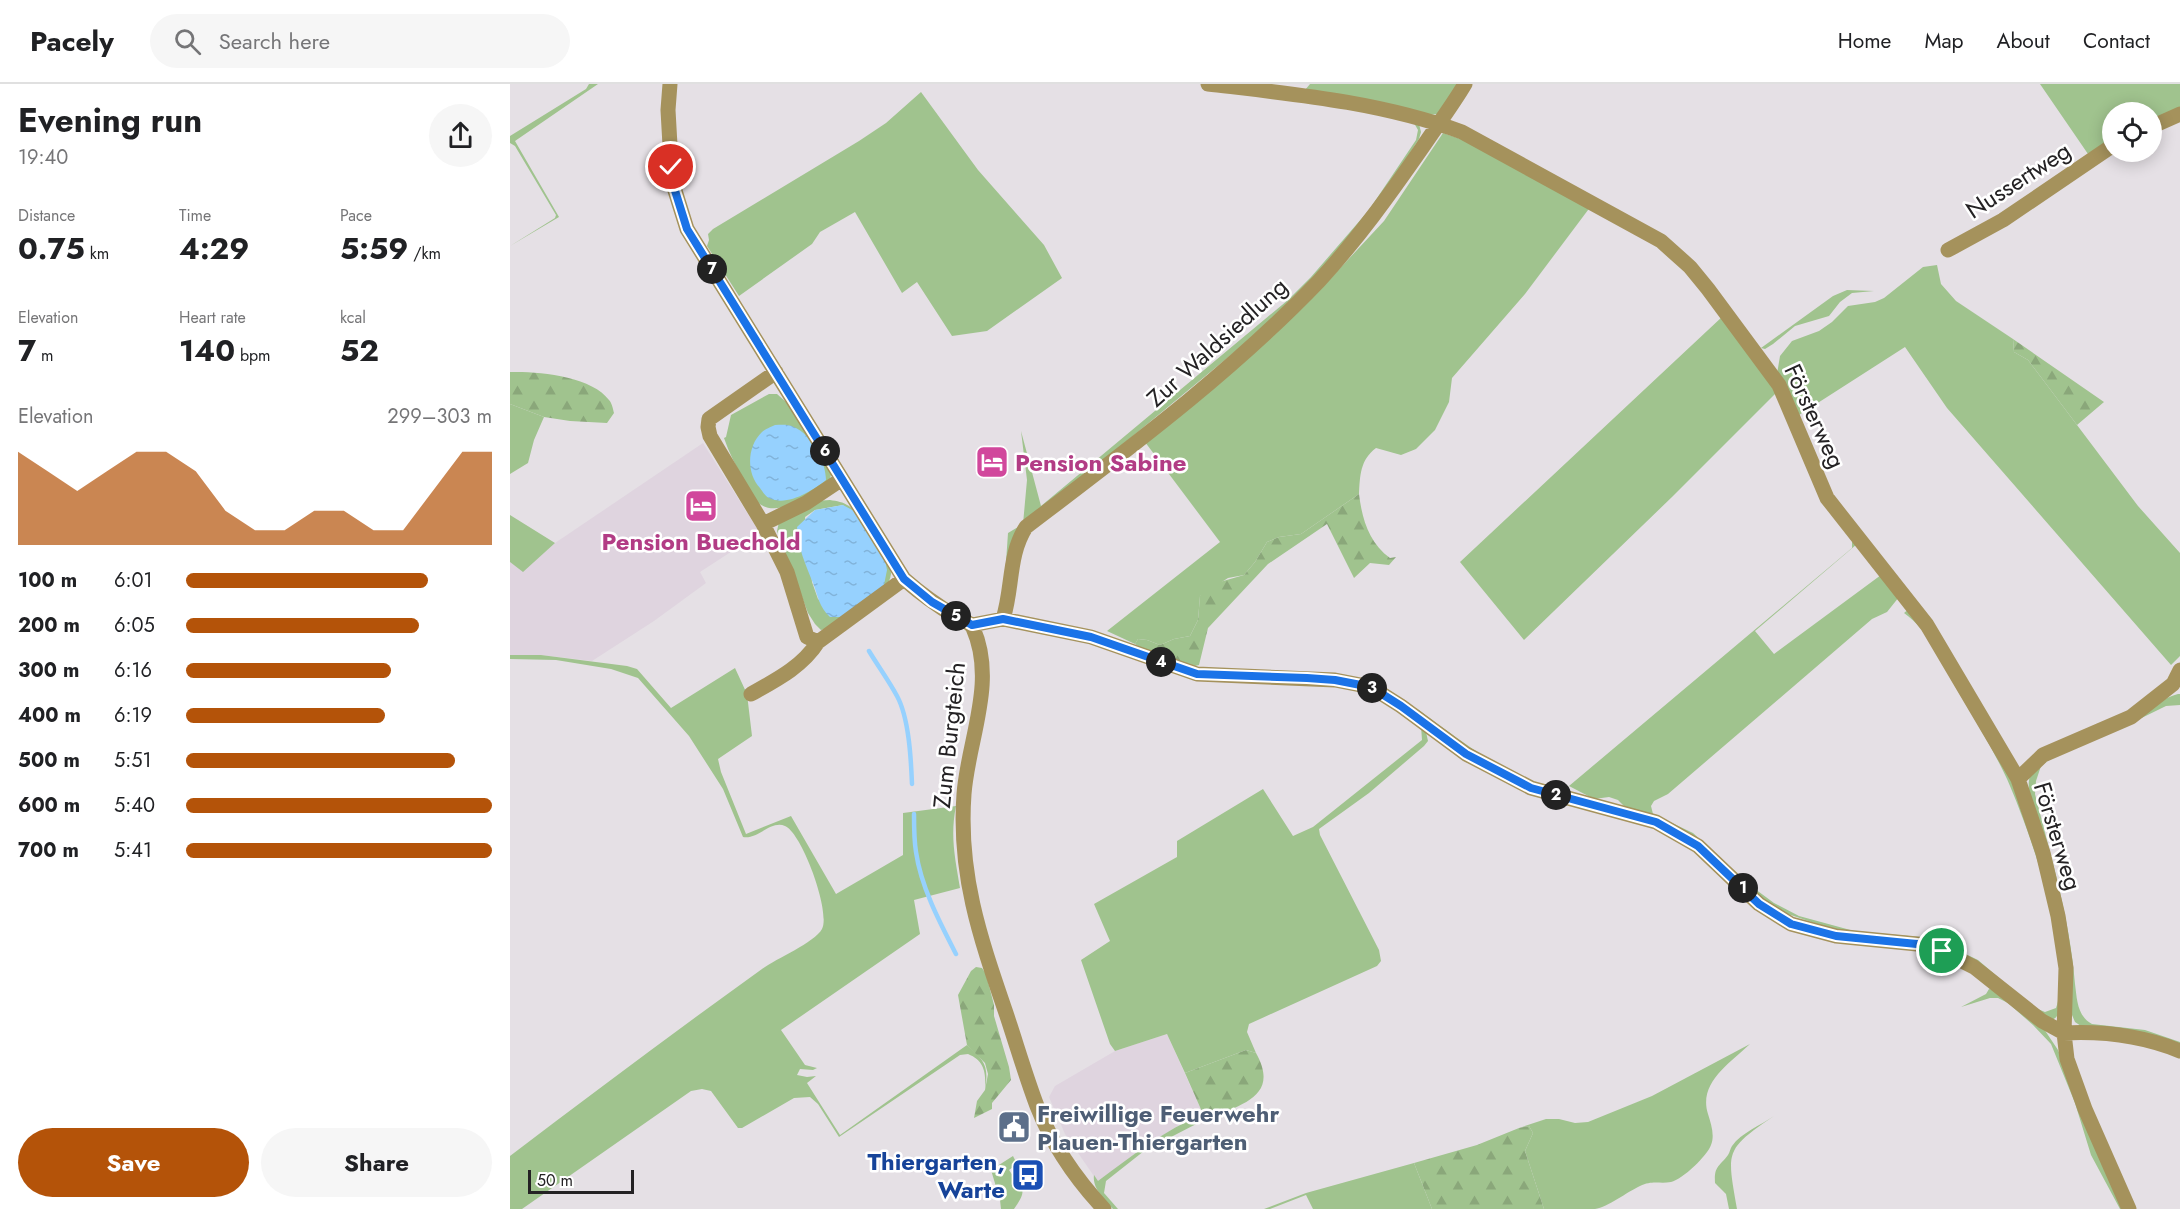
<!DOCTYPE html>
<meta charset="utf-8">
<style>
body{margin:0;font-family:Jost,sans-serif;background:#f6f6f6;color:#202124;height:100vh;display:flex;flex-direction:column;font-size:22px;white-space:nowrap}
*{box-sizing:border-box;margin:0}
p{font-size:20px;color:#757577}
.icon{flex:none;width:33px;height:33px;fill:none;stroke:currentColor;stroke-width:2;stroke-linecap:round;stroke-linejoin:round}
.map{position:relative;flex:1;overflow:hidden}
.panel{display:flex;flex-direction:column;background:#fff;width:510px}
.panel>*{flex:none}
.controls{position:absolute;left:1592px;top:18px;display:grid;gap:12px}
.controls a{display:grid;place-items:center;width:60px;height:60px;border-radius:50%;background:#fff;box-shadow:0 3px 15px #0003;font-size:30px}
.scale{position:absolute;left:18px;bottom:15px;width:106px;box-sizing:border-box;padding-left:6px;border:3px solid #242224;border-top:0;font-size:16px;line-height:21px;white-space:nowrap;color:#242224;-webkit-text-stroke:4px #fff;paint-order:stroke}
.pin{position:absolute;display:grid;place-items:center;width:51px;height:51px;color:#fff;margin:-26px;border:3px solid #fff;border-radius:50%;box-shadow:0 2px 6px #0007}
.km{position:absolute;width:30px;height:30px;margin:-15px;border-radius:50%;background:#222;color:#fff;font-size:16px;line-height:30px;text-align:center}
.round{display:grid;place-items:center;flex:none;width:63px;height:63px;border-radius:32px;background:#f6f6f6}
.overview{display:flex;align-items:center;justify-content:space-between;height:102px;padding:0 18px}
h1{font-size:33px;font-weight:700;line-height:45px}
.metrics{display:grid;grid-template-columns:repeat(3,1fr);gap:9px;height:102px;padding:6px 18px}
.metrics div{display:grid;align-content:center}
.metrics b{font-size:30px;font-weight:700}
.metrics small{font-size:16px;font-weight:400}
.metrics p{font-size:16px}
.chart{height:168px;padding:12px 18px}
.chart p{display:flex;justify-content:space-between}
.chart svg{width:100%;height:108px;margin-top:6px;fill:#b45309;opacity:.7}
.cta{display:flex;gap:12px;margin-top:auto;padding:12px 18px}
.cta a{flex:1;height:69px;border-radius:36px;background:#b45309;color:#fff;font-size:24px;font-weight:700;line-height:69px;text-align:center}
.cta a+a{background:#f6f6f6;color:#202124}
ul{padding:0 18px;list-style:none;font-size:20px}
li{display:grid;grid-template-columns:96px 72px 1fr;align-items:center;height:45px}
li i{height:15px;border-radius:8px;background:#b45309}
header{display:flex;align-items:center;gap:36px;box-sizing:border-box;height:84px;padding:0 30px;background:#fff;border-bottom:2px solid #e0e0e0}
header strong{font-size:28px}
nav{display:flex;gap:33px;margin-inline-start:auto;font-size:21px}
.search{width:420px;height:54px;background:#f6f6f6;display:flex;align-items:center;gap:15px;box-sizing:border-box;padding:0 21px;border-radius:33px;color:#757577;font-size:22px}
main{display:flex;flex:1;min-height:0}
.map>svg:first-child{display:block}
.built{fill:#dfd4df}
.green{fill:#a0c38e}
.forest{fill:url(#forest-firs)}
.water{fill:url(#water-ripples)}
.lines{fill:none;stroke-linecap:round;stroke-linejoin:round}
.stream{stroke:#96d1fe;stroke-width:4.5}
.minor{stroke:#a5925c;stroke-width:15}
.route-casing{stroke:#fff;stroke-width:12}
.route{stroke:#1a73e8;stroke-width:8}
.labels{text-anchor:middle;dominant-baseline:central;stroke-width:5;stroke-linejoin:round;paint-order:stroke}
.street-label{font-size:24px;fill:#242224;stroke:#fff}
.hotel-label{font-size:24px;font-weight:bold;fill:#b23c85;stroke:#fff;text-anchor:start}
.service-label{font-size:24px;font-weight:bold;fill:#4e5e75;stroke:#fff;text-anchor:start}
.transit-label{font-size:24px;font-weight:bold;fill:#164399;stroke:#fff;text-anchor:end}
</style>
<header>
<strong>Pacely</strong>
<div class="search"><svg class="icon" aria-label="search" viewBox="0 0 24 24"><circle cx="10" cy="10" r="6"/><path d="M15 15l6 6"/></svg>Search here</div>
<nav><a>Home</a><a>Map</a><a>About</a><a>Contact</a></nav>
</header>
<main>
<section class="panel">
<div class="overview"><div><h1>Evening run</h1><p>19:40</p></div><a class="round"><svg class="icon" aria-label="share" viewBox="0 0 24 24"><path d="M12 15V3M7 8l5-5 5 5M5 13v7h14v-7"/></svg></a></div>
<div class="metrics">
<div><p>Distance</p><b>0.75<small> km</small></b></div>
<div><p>Time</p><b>4:29</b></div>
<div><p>Pace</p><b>5:59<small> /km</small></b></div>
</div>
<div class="metrics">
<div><p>Elevation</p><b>7<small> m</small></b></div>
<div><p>Heart rate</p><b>140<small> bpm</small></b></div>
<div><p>kcal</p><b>52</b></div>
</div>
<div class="chart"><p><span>Elevation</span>299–303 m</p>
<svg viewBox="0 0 160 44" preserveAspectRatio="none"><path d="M0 44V6L10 14L20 22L30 14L40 6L50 6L60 14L70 30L80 38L90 38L100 30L110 30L120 38L130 38L140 22L150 6L160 6V44z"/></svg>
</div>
<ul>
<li><b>100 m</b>6:01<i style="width:79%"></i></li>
<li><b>200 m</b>6:05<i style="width:76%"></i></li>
<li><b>300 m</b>6:16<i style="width:67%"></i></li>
<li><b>400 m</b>6:19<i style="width:65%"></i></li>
<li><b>500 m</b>5:51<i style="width:88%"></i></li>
<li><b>600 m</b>5:40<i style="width:100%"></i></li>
<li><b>700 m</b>5:41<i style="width:100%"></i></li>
</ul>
<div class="cta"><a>Save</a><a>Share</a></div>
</section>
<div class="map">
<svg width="1670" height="1125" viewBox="0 0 1670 1125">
<defs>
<pattern id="forest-firs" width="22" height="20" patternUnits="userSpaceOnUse" patternTransform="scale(1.5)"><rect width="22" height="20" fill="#a0c38e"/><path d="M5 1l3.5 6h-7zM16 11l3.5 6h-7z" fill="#8aa77a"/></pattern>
<pattern id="water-ripples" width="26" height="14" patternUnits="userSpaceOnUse" patternTransform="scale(1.5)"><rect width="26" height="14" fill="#96d1fe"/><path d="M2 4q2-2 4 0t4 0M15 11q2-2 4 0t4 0" fill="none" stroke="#81b3da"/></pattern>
</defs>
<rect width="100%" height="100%" fill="#e5e0e5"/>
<path class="built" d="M193 359 250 449 190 488 196 499 144 537 82 577 31 571H0V478L13 487 45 459Z
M657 950 693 1030 674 1038 634 1063 588 1098 555 1050 539 1013 545 1002 605 967Z"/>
<path class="green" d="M79 0H88L5 57 49 133 0 162 45 134 46 131 5 62 0 59V52L76 5Z
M800 0H949L928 30 919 31 795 6Z
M1530 0H1670V24L1641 36V28H1602V54L1578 70Z
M411 8 468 86 534 161 552 194 477 247 442 252 407 198 392 209 345 128 310 148 302 160 229 212 197 162 199 156 198 150 203 145 349 57 376 39Z
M904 39 909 40 911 48 909 55 864 124 810 186 745 251 514 442 493 522 498 449 513 440 517 396 511 347 531 422 778 216 801 193 859 126 906 56 908 46Z
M933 49 968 61 1081 122 1015 210 942 294 939 318 925 346 906 365 891 371 866 364C850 376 850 392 849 410L791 450 769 453 757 458 745 478 734 491 718 494 690 512 688 536 680 552 664 555 650 561 637 556 628 555 625 560 597 547 710 458 635 358 807 209 874 137Z
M1427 181 1431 200 1446 217 1503 255 1504 268 1518 276 1628 422 1670 469V572L1661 581 1437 324 1395 263 1289 331 1267 290 1270 272 1282 257 1309 247 1322 238 1338 222 1365 218 1374 214 1413 183Z
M1337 206 1364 207 1342 209 1330 218 1319 232 1285 242 1263 260 1255 265 1251 264 1323 212Z
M1213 232 1268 307 1162 413 1014 556 950 478Z
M259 310H267L276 318 322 385 320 396C301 408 267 439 245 416 240 412 237 402 234 396 226 382 219 369 214 354L216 353 221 331Z
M0 320 34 333 24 356 18 379 0 390Z
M1289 357 1317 417 1347 460 1245 547 1264 570 1371 491 1388 509 1389 513 1377 528 1362 535 1158 710 1144 717 1141 722 1143 730 1183 749 1241 802 1264 819 1289 832 1344 847 1410 853 1439 862 1468 876 1523 923 1535 928 1546 924C1565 873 1519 745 1497 695 1483 665 1465 636 1448 607 1433 581 1419 546 1394 529L1400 524C1422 550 1439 582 1456 612 1470 638 1486 662 1499 688 1527 747 1547 821 1553 886 1554 901 1557 929 1542 936L1533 933 1475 884 1452 872 1422 859 1393 853 1328 847 1272 828 1251 815 1184 755 1164 744 1119 727 1108 716 1099 713 1084 715 1059 702 1051 708 1043 707C995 690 940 663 906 624 937 646 1022 715 1059 702L1342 464V456L1316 418 1288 359Z
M320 416C327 417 333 418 339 422 352 431 382 473 381 490 380 500 372 507 366 514L333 421 305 426 295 433 302 498 308 515 333 533 320 544 311 546 305 540 298 529 267 447 269 438 305 417Z
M0 431 45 459 13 488 0 478Z
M0 571H31L117 582 127 585 161 624 225 584 237 610 242 652 208 675 211 688 236 750 281 732 326 810 393 771V729L446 722C440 752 445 774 450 804L404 816 410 850 271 946 295 981 307 984 303 986 290 985 287 991 297 993 306 992 297 999 330 1051 457 961C475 977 479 982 475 1006 476 989 475 977 458 970L450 971 329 1053 308 1020 300 1013 284 1014 232 1044H228L201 1007 192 1005 181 1007 12 1125H0V1072C83 1009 167 946 252 885 267 874 304 859 312 845 321 828 292 749 275 742 261 736 247 756 233 753L213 705 179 652 128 594 101 585 46 576 0 575Z
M1668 610H1670V621L1656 622 1607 646 1553 665 1531 682 1526 697 1525 710C1541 773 1560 835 1565 900 1567 915 1567 932 1582 940L1635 946 1670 958V962L1649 954 1621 949 1571 942 1565 938 1562 931C1562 901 1561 870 1555 840 1548 806 1538 772 1529 738 1526 729 1522 721 1520 712 1518 704 1518 692 1523 686 1542 660 1580 654 1608 642 1626 634 1651 614 1668 610Z
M911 642 916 648 918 657 914 662 859 709 809 745 810 751 869 866 871 877 867 882 739 940 737 948 746 969 736 966 675 989 657 950 605 967 600 960 571 876 600 857 584 820 667 773V757L753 705 783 752 803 743 912 656Z
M1479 905 1484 906 1534 945 1548 966 1613 1125H1610L1581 1071 1565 1019 1541 960 1523 941 1498 919 1488 914H1480L1451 923 1476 910Z
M1240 960C1220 979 1188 999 1198 1030 1201 1040 1205 1051 1201 1061 1197 1072 1173 1095 1161 1098 1149 1100 1142 1096 1130 1102 1117 1108 1098 1123 1085 1125 1069 1125 1050 1125 1034 1125L1015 1067 1023 1049 1019 1042 1009 1044 1036 1035H1049L1065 1039 1078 1038 1142 1012Z
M693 1030 701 1034 692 1037 634 1067 596 1097 594 1109 608 1125H603C595 1117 582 1104 584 1091L588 1097C622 1072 654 1046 693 1030Z
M1264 1032C1214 1066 1217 1067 1227 1125H1219L1216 1110 1205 1099C1204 1082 1209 1083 1218 1071 1220 1068 1220 1065 1222 1062 1231 1049 1251 1041 1264 1032Z
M503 1072 507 1080 499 1086C512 1105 519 1104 504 1125H491L490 1116 481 1086Z
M904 1079 922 1125H803L796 1111 760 1125H754L796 1109Z"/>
<path class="forest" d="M1503 255 1594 318 1567 341 1518 276 1504 268Z
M0 288C27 287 82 292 99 316 102 319 103 325 104 329L97 339 60 337 34 333 0 320Z
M849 410C852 435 859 459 880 474L886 473 879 481 860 479 844 494 817 440 758 480 698 544 689 581 681 583 635 567 625 560 628 555 637 556 650 561 664 555 680 552 688 536 690 512 696 502 734 491 745 478 757 458 769 453 791 450Z
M466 883 472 884 476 890 484 921V932L499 983 501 996 482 1019V1025L464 1034 467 1017 475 1006 478 990 475 979 457 961 448 911 461 887Z
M736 966 746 969C770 1012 732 1020 701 1034L693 1030 675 989Z
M1019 1042 1023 1049 1015 1067 1034 1125H922L904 1079 967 1061 1009 1044Z"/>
<path class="water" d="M265 341C271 341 278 340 284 343 302 351 316 378 316 396 302 407 277 423 259 414 256 413 252 407 250 404 236 389 237 362 252 348 255 345 261 343 265 341Z
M333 421 344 427 374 471 377 486 374 501 333 533H320C309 523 308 512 303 499 295 479 288 464 287 443L305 426Z"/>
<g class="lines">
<path class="stream" d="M359 567C368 582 379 597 387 612 399 634 401 675 402 700
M404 730C404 743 404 756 406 768 411 803 430 839 446 870"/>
<path class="minor" d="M160 0 158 26 162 97 177 145 394 495C410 509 426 521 445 532 451 535 460 538 463 544 487 598 458 656 454 710 448 792 471 856 497 932 507 962 516 993 527 1022 542 1060 566 1095 594 1125
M698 0C783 10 870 18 952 48L1151 157 1180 183 1198 205 1269 301 1317 414 1417 541 1508 695 1533 769 1548 832 1556 884 1554 949 1557 975 1575 1025 1619 1125
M1641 43 1670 30
M1438 166 1493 136 1602 62
M266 288 199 335 198 343 200 352 253 440 277 488 297 553 308 558 394 495
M253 440 296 419 332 395
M493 535C503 504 498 471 516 443 617 366 721 289 809 197 847 156 880 110 912 64 926 43 942 22 955 0
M462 541 493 535 581 553 687 590 825 596 861 603 891 622 956 670 1021 704 1146 738 1188 762 1249 820 1281 840 1326 852 1417 861 1432 867 1464 883 1532 937 1554 949
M241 610C266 596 292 583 308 558
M1508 695 1533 671 1621 633 1663 600 1670 586
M1554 949C1594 947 1633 952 1670 967"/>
</g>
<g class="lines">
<g class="route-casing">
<path id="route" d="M161 83 162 97 177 145 394 495 422 518 462 541 493 535 581 553 687 590 797 594 825 596 861 603 891 622 956 670 1021 704 1146 738 1188 762 1249 820 1281 840 1326 852 1417 861 1432 867"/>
</g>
<use href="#route" class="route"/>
</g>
<defs>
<g id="hotel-square" transform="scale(1.725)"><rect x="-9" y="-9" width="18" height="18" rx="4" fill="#d1479c" stroke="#fff"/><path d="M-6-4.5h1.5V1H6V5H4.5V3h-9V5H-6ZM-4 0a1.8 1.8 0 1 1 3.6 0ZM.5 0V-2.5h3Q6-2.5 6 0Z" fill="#fff"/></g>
<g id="civic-square" transform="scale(1.725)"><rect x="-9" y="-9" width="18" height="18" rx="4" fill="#5c6f8a" stroke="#fff"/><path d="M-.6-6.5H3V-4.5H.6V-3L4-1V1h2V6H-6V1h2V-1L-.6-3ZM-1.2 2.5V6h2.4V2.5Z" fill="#fff"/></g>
<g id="bus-square" transform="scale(1.725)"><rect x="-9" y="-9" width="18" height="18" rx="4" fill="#1a4fb4" stroke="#fff"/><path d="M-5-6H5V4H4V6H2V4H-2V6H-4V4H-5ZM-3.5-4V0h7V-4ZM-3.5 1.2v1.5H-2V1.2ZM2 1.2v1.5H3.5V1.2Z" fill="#fff"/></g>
</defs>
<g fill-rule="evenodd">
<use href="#hotel-square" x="482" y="378"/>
<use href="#hotel-square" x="191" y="422"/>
<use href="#civic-square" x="504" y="1043"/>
<use href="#bus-square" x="518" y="1091"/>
</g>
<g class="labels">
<g class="street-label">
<text transform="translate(1508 96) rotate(-33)">Nussertweg</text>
<text transform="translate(707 258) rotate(-42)">Zur Waldsiedlung</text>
<text transform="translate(1305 332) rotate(65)">Försterweg</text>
<text transform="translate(439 651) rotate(-84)">Zum Burgteich</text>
<text transform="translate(1548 752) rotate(73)">Försterweg</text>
</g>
<g class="hotel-label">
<text x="505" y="378">Pension Sabine</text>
<text x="191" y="457" text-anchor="middle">Pension Buechold</text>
</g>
<g class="service-label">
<text x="527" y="1029">Freiwillige Feuerwehr<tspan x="527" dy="28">Plauen-Thiergarten</tspan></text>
</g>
<g class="transit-label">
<text x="495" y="1077">Thiergarten,<tspan x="495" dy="28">Warte</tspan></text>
</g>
</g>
</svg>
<div class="controls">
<a><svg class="icon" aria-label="locate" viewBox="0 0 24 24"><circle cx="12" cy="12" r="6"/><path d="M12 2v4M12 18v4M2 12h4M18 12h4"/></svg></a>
</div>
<div class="scale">50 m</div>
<div class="pin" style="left:1432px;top:867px;background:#1e9e55"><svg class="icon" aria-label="arrive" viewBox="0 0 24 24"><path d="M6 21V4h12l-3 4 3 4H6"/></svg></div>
<div class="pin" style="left:161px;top:83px;background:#d93025"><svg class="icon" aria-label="check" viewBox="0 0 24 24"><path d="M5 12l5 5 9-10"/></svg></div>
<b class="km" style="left:1233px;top:804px">1</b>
<b class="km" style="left:1046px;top:711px">2</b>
<b class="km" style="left:862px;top:604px">3</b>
<b class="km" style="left:651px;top:578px">4</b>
<b class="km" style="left:446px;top:532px">5</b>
<b class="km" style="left:315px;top:367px">6</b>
<b class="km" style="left:202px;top:185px">7</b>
</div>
</main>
